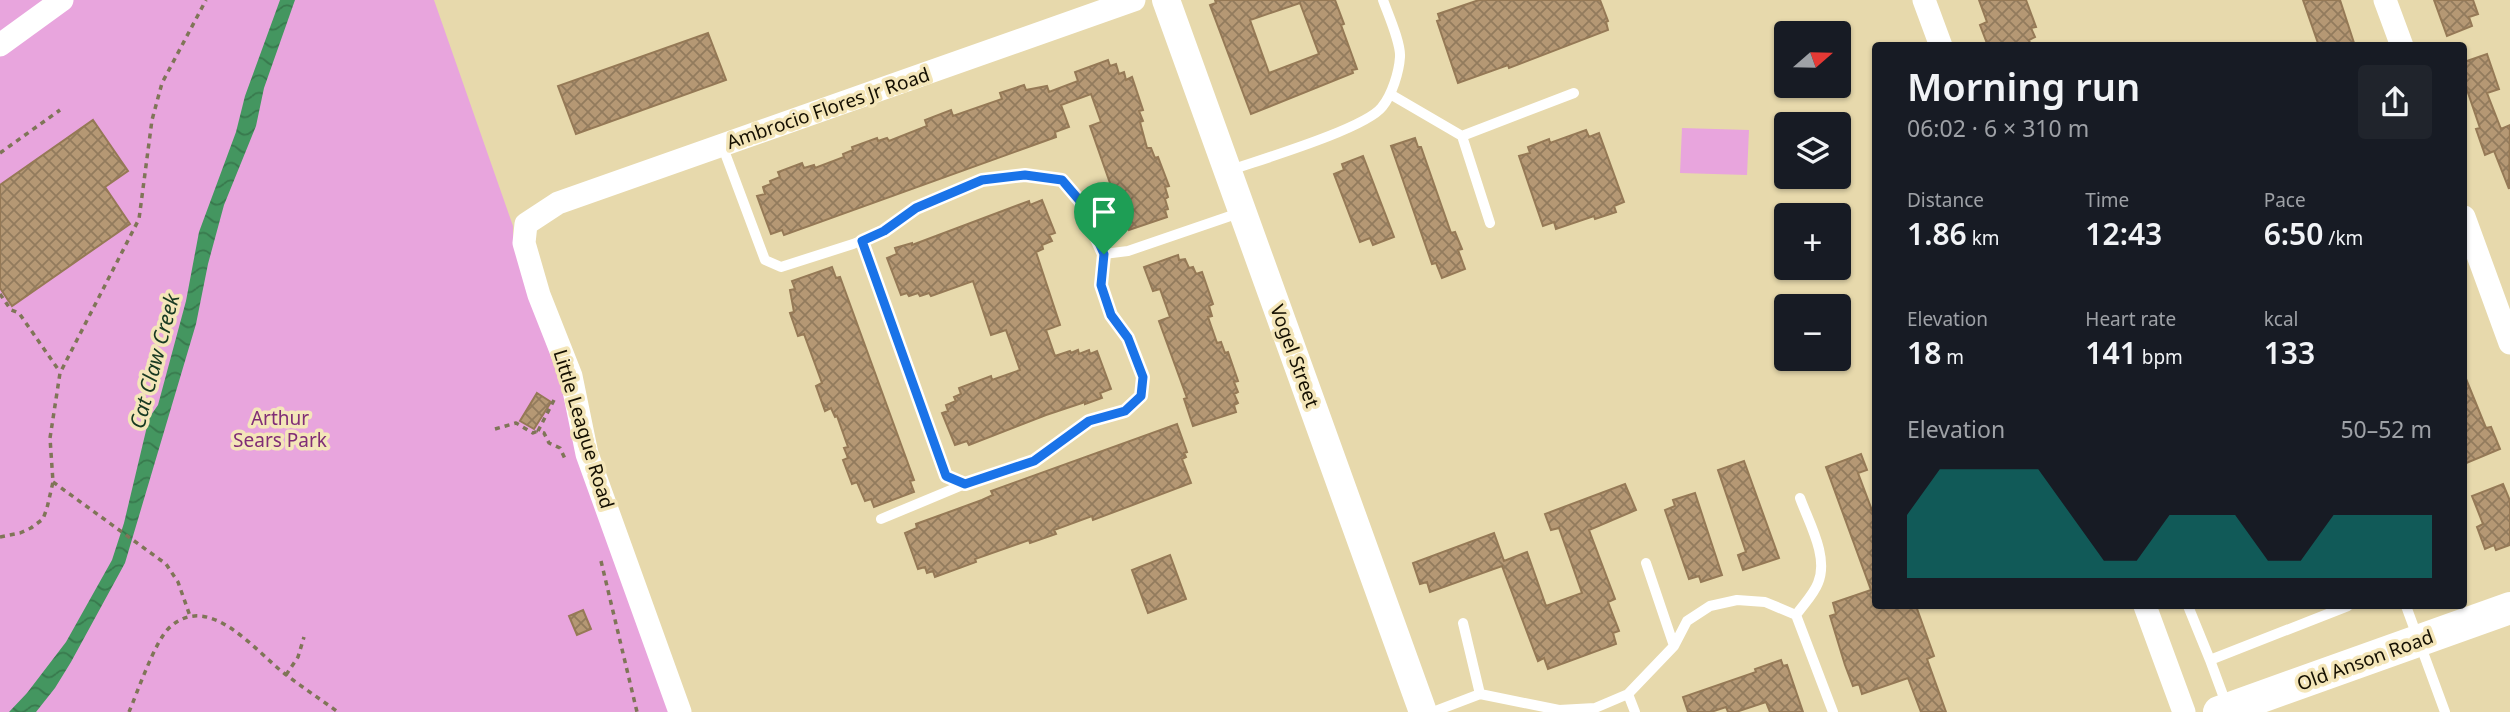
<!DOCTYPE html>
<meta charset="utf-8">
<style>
body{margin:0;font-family:"Noto Sans",sans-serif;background:#20242c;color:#f1f3f6;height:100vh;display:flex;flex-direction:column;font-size:26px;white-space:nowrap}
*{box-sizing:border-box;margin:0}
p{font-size:23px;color:#9ea1a6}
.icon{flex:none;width:38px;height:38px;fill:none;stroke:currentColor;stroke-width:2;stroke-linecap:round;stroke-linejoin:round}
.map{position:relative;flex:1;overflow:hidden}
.sheet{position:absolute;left:1872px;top:42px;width:595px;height:567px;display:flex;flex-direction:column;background:#171b24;border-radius:7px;box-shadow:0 2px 5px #0004}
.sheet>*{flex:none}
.needle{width:46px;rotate:70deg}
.tools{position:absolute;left:1774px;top:21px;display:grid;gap:14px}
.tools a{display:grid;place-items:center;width:77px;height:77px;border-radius:7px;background:#171b24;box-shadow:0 2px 5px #0004;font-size:35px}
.pin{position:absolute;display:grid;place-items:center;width:60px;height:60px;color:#fff;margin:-72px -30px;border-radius:50% 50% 50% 0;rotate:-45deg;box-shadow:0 0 7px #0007}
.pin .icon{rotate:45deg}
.round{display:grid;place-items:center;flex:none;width:74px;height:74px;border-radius:7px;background:#20242c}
.head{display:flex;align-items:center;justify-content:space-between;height:119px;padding:0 35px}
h1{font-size:38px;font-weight:600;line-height:52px}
.figures{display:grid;grid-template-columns:repeat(3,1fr);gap:10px;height:119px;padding:7px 35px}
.figures div{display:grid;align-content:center}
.figures b{font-size:30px;font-weight:600}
.figures small{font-size:19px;font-weight:400}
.figures p{font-size:19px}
.chart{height:196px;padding:14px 35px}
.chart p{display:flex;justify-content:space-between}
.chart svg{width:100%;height:126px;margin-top:7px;fill:#0f766e;opacity:.7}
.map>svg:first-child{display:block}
.green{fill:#e8a5dd}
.water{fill:url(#water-waves)}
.building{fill:url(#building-cross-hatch);stroke:#957956;stroke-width:2;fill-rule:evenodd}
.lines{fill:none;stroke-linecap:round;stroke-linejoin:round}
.path{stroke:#7f7557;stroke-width:3.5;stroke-dasharray:5 5;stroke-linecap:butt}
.service{stroke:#fff;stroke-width:10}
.minor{stroke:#fff;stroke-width:23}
.tertiary{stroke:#fff;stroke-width:28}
.secondary{stroke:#fff;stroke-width:32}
.route-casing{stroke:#fff;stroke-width:14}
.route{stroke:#1a73e8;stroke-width:9}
.labels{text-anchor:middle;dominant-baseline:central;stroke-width:7;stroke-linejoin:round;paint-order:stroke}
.street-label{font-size:19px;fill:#151002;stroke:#f4e6b9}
.park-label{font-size:19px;fill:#802d76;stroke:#f4e6b9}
.water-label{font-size:21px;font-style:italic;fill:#163821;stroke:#f4e6b9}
</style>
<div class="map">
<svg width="2510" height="712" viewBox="0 0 2510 712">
<defs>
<pattern id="water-waves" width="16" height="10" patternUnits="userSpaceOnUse" patternTransform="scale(1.75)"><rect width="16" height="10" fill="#449660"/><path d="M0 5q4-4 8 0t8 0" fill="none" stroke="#38794d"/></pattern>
<pattern id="building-cross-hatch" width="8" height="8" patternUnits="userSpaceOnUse" patternTransform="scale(1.75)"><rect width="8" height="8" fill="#b59874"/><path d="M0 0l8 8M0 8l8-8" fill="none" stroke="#927b5d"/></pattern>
</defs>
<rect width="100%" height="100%" fill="#e7d9ac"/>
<path class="green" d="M0 0H434L513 226V244L670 712H0Z
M1682 128 1749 130 1747 175 1680 173Z"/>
<path class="water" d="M280 0H295L264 88 256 126 224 205 208 264 196 324 125 563 71 662 55 688 36 712H9L27 693 66 642 112 560 124 523 149 418 158 405 186 301 199 232 236 132 245 96Z"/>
<path class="building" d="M1215 0H1335L1344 24 1341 25 1357 69 1352 70 1353 73 1251 114 1210 5 1216 3ZM1300 3 1319 54 1269 73 1250 20Z
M1479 0H1600L1608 21 1606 22 1608 30 1509 68 1508 65 1458 83 1437 21 1440 20 1438 14Z
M1979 0H2026L2036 27 2031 28 2035 37 2029 40 2031 46H1988L1980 25 1987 22Z
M2303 0H2340L2355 46H2319Z
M2434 0H2473L2478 14 2469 17 2472 26 2447 36Z
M708 33 726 80 576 134 558 86Z
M2487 54 2499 89 2487 93 2501 129 2510 125 2509 189 2494 151 2485 155 2476 129 2480 128 2464 81V62Z
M1108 60 1110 66 1116 64 1119 74 1124 72 1126 80 1132 77 1143 110 1139 111 1143 121 1140 122 1147 148H1151L1155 158 1158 157 1169 186 1165 187 1168 197 1165 199 1168 209 1165 210 1167 217 1129 230 1126 219 1120 221 1115 204 1117 203 1090 126 1101 122 1091 94 1061 105 1069 127 1055 132 1056 137 784 235 782 230 771 234 757 196 765 194 763 187 771 184 770 181 780 177 778 172 802 163 804 168 814 165 815 168 844 157 843 154 853 150 852 147 877 138 878 141 887 138 889 141 927 126 925 120 951 110 953 116 1002 99 1000 93 1024 85 1026 90 1047 86 1049 92 1078 81 1075 72Z
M93 120 128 171 105 187 130 224 12 306 0 288V185Z
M1586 130 1589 137 1599 133 1624 202 1614 206 1616 212 1595 219 1594 216 1556 229 1554 222 1543 226 1519 156 1530 153 1528 147 1549 139 1550 143Z
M1415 138 1418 147H1421L1451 233 1455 232 1462 249 1458 250 1465 269 1442 278 1436 263 1432 264 1391 146Z
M1363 156 1394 237 1373 245 1370 238 1360 242 1334 174 1344 170 1342 164Z
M1042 200 1055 233 1049 235 1052 241 1042 245 1043 249 1036 252 1060 325 1046 330 1055 356 1070 351 1071 353 1078 350 1079 354 1089 350 1090 354 1097 351 1111 389 1100 393 1102 398 1085 404V402L1046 415 969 445 967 441 955 445 942 413 948 411 946 405 956 401 954 397 961 394 959 388 991 376 992 380 1020 370 1006 330 991 335 973 281 931 296 929 293 920 296 918 293 909 296 907 293 901 295 887 258 897 254 895 248 912 243V245L1029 201 1030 205Z
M1178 255 1179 260 1185 259 1189 268 1193 267 1196 274 1202 272 1213 304 1209 306 1212 316 1208 317 1217 343 1221 342 1225 353 1228 352 1238 381 1234 382 1238 392 1234 394 1238 403 1234 405 1236 412 1193 426 1184 399 1187 398 1159 321 1170 317 1160 289 1153 291 1144 267Z
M832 267 836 278 840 277 914 480 910 481 914 492 874 507 871 499 865 501 857 482 852 484 843 460 848 458 844 448 848 447 837 416 835 417 831 408 825 411 816 386 822 383 804 334 798 336 790 313 794 312 790 290 795 289 792 281Z
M2464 374 2486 428 2491 427 2500 449 2464 464Z
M537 393 551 402 534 429 520 421Z
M1177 424 1187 452 1184 453 1186 457 1182 459 1191 483 1093 520 1092 516 1054 530 1056 534 1030 543 1029 540 975 559 976 562 935 577 933 571 927 573 925 567 918 569 905 533 917 528 916 524 982 500 993 495 991 491Z
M1861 454 1867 470 1858 473 1876 521V606H1916L1934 656 1927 659 1946 712H1921L1908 678 1862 694 1859 684 1853 686 1845 665 1830 616 1836 614 1833 603 1871 590 1826 467Z
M1744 461 1779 558 1743 570 1738 555 1746 552 1718 470Z
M1625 484 1636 510 1589 530 1615 599 1608 602 1619 631 1613 633 1616 644 1548 669 1544 658 1538 661 1502 566 1430 592 1427 582 1420 584 1413 563 1494 533 1504 561 1527 552 1546 606 1582 593 1559 528 1551 530 1545 514Z
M2503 484 2510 501V545L2496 550 2494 545 2485 549 2477 527 2483 524 2472 496Z
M1695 493 1722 575 1701 582 1699 576 1689 579 1665 510 1675 506 1673 500Z
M1170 555 1186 599 1148 613 1132 570Z
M583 610 591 629 577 635 569 616Z
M1781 660 1783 666 1787 665 1803 712H1770L1766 702 1736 712H1728L1726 707 1711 712H1688L1683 697 1756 672 1755 669Z"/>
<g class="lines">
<path class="path" d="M0 153 60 110
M0 294 11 310 19 313 60 372
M554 400 538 431 544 433 549 443 560 448 566 461
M495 429 516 423 533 433 538 431
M53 482 166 564 178 582 190 616
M0 537 20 533 31 528 43 519 47 508 53 482 50 438 60 373 139 219 152 120 162 83 206 0
M601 561 637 712
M286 675 298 657 304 637
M129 712C137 693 155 642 168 629 208 589 255 651 285 674 302 687 320 699 338 712"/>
<path class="service" d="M1390 94 1462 136 1490 223
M1462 136 1574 93
M722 145 765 260 781 267 853 244 884 231 916 208 982 180 1025 175 1062 180 1080 201 1104 254 1128 251 1242 212
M1228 171C1259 160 1365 129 1382 107 1392 95 1399 72 1400 57 1401 43 1388 14 1383 0
M862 241 946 476 965 484 1034 461 1089 421 1125 411 1141 396 1143 377 1128 338 1112 315 1101 285 1104 254
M881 519 965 484
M1646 563 1674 646
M2188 606 2210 660 2348 606
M2406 606 2445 712
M1796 615C1803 605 1814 594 1818 583 1829 557 1809 523 1800 498
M1463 623 1480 694
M2210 660 2227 706
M1628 694 1635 712
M1433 712 1480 694 1559 710 1595 708 1628 694 1674 646 1687 621 1710 606 1737 600 1765 602 1796 615 1833 712"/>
<path class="minor" d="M1924 0 1941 46
M2385 0 2402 46
M0 45 62 0
M2464 217 2510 343
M2145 606 2184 712
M680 712 587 454 571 376 539 295 524 243 526 224 558 203 1134 0"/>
<path class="tertiary" d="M1166 0 1423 712"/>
<path class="secondary" d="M2219 712 2510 608"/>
</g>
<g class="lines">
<g class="route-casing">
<path id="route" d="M1025 175 1062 180 1080 201 1104 254 1101 285 1111 315 1128 338 1143 377 1141 396 1125 411 1089 421 1034 461 965 484 946 476 862 241 884 231 916 208 982 180Z"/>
</g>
<use href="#route" class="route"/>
</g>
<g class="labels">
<g class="street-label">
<text transform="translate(828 108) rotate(-19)">Ambrocio Flores Jr Road</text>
<text transform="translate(1295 356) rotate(70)">Vogel Street</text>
<text transform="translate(584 429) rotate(73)">Little League Road</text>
<text transform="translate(2365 660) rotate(-20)">Old Anson Road</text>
</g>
<g class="park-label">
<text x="280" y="418">Arthur<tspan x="280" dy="22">Sears Park</tspan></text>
</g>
<g class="water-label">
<text transform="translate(154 361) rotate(-75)">Cat Claw Creek</text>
</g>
</g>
</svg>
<div class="tools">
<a><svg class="needle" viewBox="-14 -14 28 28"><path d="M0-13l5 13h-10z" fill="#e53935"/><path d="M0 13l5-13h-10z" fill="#9ea1a6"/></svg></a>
<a><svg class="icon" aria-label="layers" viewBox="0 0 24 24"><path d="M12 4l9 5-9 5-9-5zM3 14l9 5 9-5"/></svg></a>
<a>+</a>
<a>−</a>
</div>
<div class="pin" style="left:1104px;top:254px;background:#1e9e55"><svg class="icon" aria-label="arrive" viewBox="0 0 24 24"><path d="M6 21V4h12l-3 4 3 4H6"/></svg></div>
<section class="sheet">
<div class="head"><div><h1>Morning run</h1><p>06:02 · 6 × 310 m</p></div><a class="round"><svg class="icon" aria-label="share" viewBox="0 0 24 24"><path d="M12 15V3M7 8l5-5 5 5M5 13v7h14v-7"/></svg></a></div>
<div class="figures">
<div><p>Distance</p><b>1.86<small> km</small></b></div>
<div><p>Time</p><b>12:43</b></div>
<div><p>Pace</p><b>6:50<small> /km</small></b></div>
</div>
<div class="figures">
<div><p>Elevation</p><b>18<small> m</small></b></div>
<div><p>Heart rate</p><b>141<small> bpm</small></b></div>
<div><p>kcal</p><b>133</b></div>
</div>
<div class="chart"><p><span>Elevation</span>50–52 m</p>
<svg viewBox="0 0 160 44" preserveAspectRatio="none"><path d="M0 44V22L10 6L20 6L30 6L40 6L50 22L60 38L70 38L80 22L90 22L100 22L110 38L120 38L130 22L140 22L150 22L160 22V44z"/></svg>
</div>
</section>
</div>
